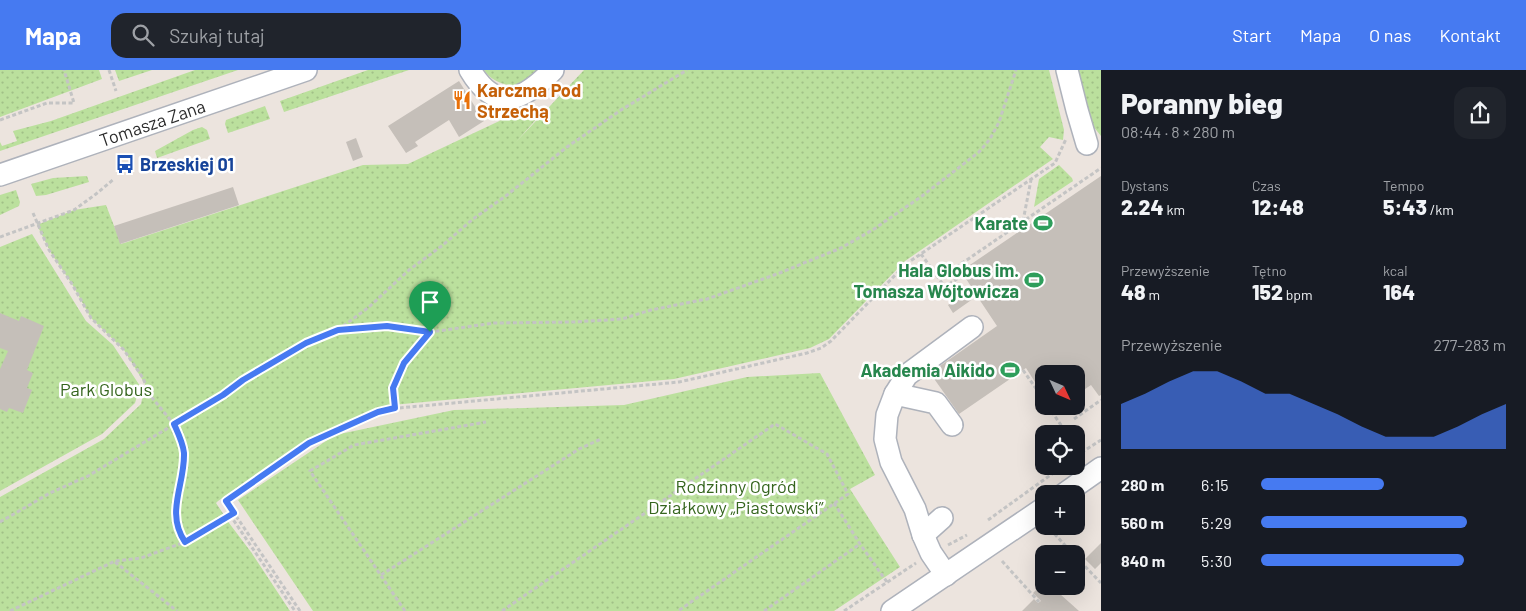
<!DOCTYPE html>
<html lang="pl">
<meta charset="utf-8">
<style>
body{margin:0;font-family:Barlow,sans-serif;background:#20242c;color:#f1f3f6;height:100vh;display:flex;flex-direction:column;font-size:19px;white-space:nowrap}
*{box-sizing:border-box;margin:0}
p{font-size:16px;color:#9ea1a6}
.icon{flex:none;width:28px;height:28px;fill:none;stroke:currentColor;stroke-width:2;stroke-linecap:round;stroke-linejoin:round}
.map{position:relative;flex:1;overflow:hidden}
.drawer{display:flex;flex-direction:column;background:#171b24;width:425px}
.drawer>*{flex:none}
.needle{width:32px;rotate:134deg}
.buttons{position:absolute;left:1035px;top:295px;display:grid;gap:10px}
.buttons a{display:grid;place-items:center;width:50px;height:50px;border-radius:10px;background:#171b24;box-shadow:0 5px 20px #0002;font-size:25px}
.pin{position:absolute;display:grid;place-items:center;width:42px;height:42px;color:#fff;margin:-51px -21px;border-radius:50% 50% 50% 0;rotate:-45deg;box-shadow:0 0 5px #0007}
.pin .icon{rotate:45deg}
.round{display:grid;place-items:center;flex:none;width:52px;height:52px;border-radius:15px;background:#20242c}
.headline{display:flex;align-items:center;justify-content:space-between;height:85px;padding:0 20px}
h1{font-size:28px;font-weight:800;line-height:38px}
.stats{display:grid;grid-template-columns:repeat(3,1fr);gap:8px;height:85px;padding:5px 20px}
.stats div{display:grid;align-content:center}
.stats b{font-size:21px;font-weight:800}
.stats small{font-size:14px;font-weight:400}
.stats p{font-size:14px}
.chart{height:140px;padding:10px 20px}
.chart p{display:flex;justify-content:space-between}
.chart svg{width:100%;height:90px;margin-top:5px;fill:#467af1;opacity:.7}
ul{padding:0 20px;list-style:none;font-size:16px}
li{display:grid;grid-template-columns:80px 60px 1fr;align-items:center;height:38px}
li i{height:12px;border-radius:6px;background:#467af1}
header{display:flex;align-items:center;gap:30px;box-sizing:border-box;height:70px;padding:0 25px;background:#467af1;color:#fff}
header strong{font-size:24px}
nav{display:flex;gap:28px;margin-inline-start:auto;font-size:18px}
.search{width:350px;height:45px;background:#20242c;display:flex;align-items:center;gap:12px;box-sizing:border-box;padding:0 18px;border-radius:15px;color:#9ea1a6;font-size:19px}
main{display:flex;flex:1;min-height:0}
.map>svg:first-child{display:block}
.green{fill:url(#green-dots)}
.building{fill:#c5bfb9}
.lines{fill:none;stroke-linecap:round;stroke-linejoin:round}
.minor-casing{stroke:#aeb2bb;stroke-width:24}
.path{stroke:#c4c4c4;stroke-width:3;stroke-dasharray:4 2.5;stroke-linecap:butt}
.minor{stroke:#fff;stroke-width:21}
.route-casing{stroke:#fff;stroke-width:10}
.route{stroke:#467af1;stroke-width:6}
.labels{text-anchor:middle;dominant-baseline:central;stroke-width:5;stroke-linejoin:round;paint-order:stroke}
.food-label{font-size:18px;font-weight:bold;fill:#c56008;stroke:#fff;text-anchor:start}
.street-label{font-size:18px;fill:#2b2b2b;stroke:#fff}
.transit-label{font-size:18px;font-weight:bold;fill:#164399;stroke:#fff;text-anchor:start}
.leisure-label{font-size:18px;font-weight:bold;fill:#27864d;stroke:#fff;text-anchor:end}
.park-label{font-size:18px;fill:#35651e;stroke:#fff}
</style>
<header>
<strong>Mapa</strong>
<div class="search"><svg class="icon" aria-label="search" viewBox="0 0 24 24"><circle cx="10" cy="10" r="6"/><path d="M15 15l6 6"/></svg>Szukaj tutaj</div>
<nav><a>Start</a><a>Mapa</a><a>O nas</a><a>Kontakt</a></nav>
</header>
<main>
<div class="map">
<svg width="1101" height="541" viewBox="0 0 1101 541">
<defs>
<pattern id="green-dots" width="8" height="8" patternUnits="userSpaceOnUse" patternTransform="scale(1.25)"><rect width="8" height="8" fill="#bbe09d"/><path d="M2 2h.1M6 6h.1" fill="none" stroke="#a1c087" stroke-width="1.8" stroke-linecap="round"/></pattern>
</defs>
<rect width="100%" height="100%" fill="#ece4de"/>
<path class="green" d="M0 0H99L102 9 0 47Z
M115 0H152L119 11Z
M195 0H238L0 81V72L2 76 17 71 13 61 51 51Z
M368 0H409L284 42 280 31Z
M484 0H538C534 4 531 8 526 11 513 20 492 13 484 0Z
M584 0H1049L1064 60 1063 70 1049 67 1040 77 1053 89 905 191 829 269 810 278 674 309 392 335 370 342 311 368 218 431 216 433 226 448 185 472 226 449 251 482 290 541H0V427L104 369 141 334 145 314 124 280 91 248 72 214 51 183 37 155 74 140 106 135 121 174 363 95 408 94 510 46 548 36 516 72Z
M1075 0H1101V66L1089 51Z
M265 36 270 49 228 63 225 54 226 50Z
M202 57 207 60 210 69 157 88 155 81 193 60Z
M1059 95 1072 108 1073 111 1034 137 1039 109Z
M87 106 89 112 46 125 36 126 31 114 53 108Z
M16 120 20 132 19 136 0 145V125Z
M32 164 86 251 113 275 140 316 135 333 102 364 0 421V177Z
M820 303 875 405 850 419 900 497 834 541H313L238 430 335 365 454 340 624 335 747 307Z"/>
<path class="building" d="M459 11 484 51 459 67 449 50 415 72 418 76 406 83 388 56Z
M356 68 363 87 353 91 346 72Z
M1101 106V325L1099 326 1091 315 1076 325V304H1044V326L1026 298 959 344 930 303 997 256 977 226 953 243 948 235 972 218 961 201Z
M233 117 239 135 120 174 114 156Z
M0 243 19 251 21 246 44 256 27 300 33 303 27 318 32 320 23 343 9 338 7 342 0 339V299L8 281 0 278Z
M1101 473V493L1095 499 1085 489Z
M1044 512V516H1051L1079 541H1022L1034 529 1038 533 1041 531 1033 523Z"/>
<g class="lines">
<g class="minor-casing">
<g id="minor">
<path d="M470 0C496 44 523 31 553 0"/>
<path d="M1067 0 1077 40 1087 74"/>
<path id="s1" d="M0 105 306 0"/>
<path d="M895 324 936 333 952 355"/>
<path d="M1064 424 1101 398"/>
<path d="M923 465 942 448"/>
<path d="M946 505 931 483 923 465 915 439 891 392 885 369 887 345 895 324 907 305 972 257"/>
<path d="M892 541 1044 438"/>
</g>
</g>
<path class="path" d="M109 0 116 21
M0 50 47 33H74L64 0
M33 143 49 180 72 214 91 248 124 280 143 308 149 324 173 353 182 373 184 384 175 439 179 464 185 472
M1023 151 1031 110
M0 167 74 140 96 124 114 109
M921 184 945 217 961 206 955 198 1101 98
M338 260 369 237 409 200 443 175 473 149 507 125 567 77 621 40 687 0
M1023 300 1044 330
M1048 336 1067 364
M395 338 393 318 404 293 430 263
M1074 349 1101 330
M1076 377 1080 383
M1076 386 1101 370
M834 433 860 474 887 512
M230 445 295 541
M988 450 1063 396
M0 452 50 423 88 406 223 325 243 310 292 280 338 260 387 256 431 262 494 253 574 252 622 249 651 240 707 229 777 204 841 178 874 159 922 126 979 82 990 69 999 52 1016 0
M1050 459 1073 484
M948 475 967 465
M1076 487 1101 513
M1002 491 1039 532
M115 492 177 541
M381 505 579 379 601 369
M10 541 115 491 141 488 185 472 234 443
M300 541 226 431 309 373 378 342 399 338 679 312 807 283 821 278 831 271 906 194 1055 93 1066 69
M405 541 310 401 354 375 486 352
M502 541 775 354 827 384 848 424 678 541
M764 541 860 474
M844 541 916 493"/>
<use href="#minor" class="minor"/>
</g>
<g class="lines">
<g class="route-casing">
<path id="route" d="M387 256 430 262 404 293 393 318 395 338 378 342 309 373 226 431 234 443 185 472C165 442 185 415 184 383 183 373 178 363 174 354L223 325 243 310 306 273 338 260Z"/>
</g>
<use href="#route" class="route"/>
</g>
<defs>
<g id="restaurant-bare" transform="scale(1.5)"><path d="M-5-6h1v4h1v-4h1v4h1v-4h1v5L-1.5 .5V6h-2V.5L-5-1ZM5-6V6H3V1.5H1.5Q1.5-4 5-6Z" fill="#e8710a" stroke="#fff" stroke-width="2.5" paint-order="stroke"/></g>
<g id="bus-bare" transform="scale(1.5)"><path d="M-5-6H5V4H4V6H2V4H-2V6H-4V4H-5ZM-3.5-4V0h7V-4ZM-3.5 1.2v1.5H-2V1.2ZM2 1.2v1.5H3.5V1.2Z" fill="#1a4fb4" stroke="#fff" stroke-width="2.5" paint-order="stroke"/></g>
<g id="stadium-bare" transform="scale(1.5)"><path d="M0-5a6.5 5 0 1 0 0 10a6.5 5 0 1 0 0-10ZM-3.5-1.8h7v3.6h-7Z" fill="#2e9e5b" stroke="#fff" stroke-width="2.5" paint-order="stroke"/></g>
</defs>
<g fill-rule="evenodd">
<use href="#restaurant-bare" x="462" y="30"/>
<use href="#bus-bare" x="125" y="94"/>
<use href="#stadium-bare" x="1043" y="153"/>
<use href="#stadium-bare" x="1034" y="210"/>
<use href="#stadium-bare" x="1010" y="300"/>
</g>
<g class="labels">
<g class="food-label">
<text x="477" y="20">Karczma Pod<tspan x="477" dy="21">Strzechą</tspan></text>
</g>
<g class="street-label">
<text stroke="none"><textPath href="#s1" startOffset="161">Tomasza Zana</textPath></text>
</g>
<g class="transit-label">
<text x="140" y="94">Brzeskiej 01</text>
</g>
<g class="leisure-label">
<text x="1028" y="153">Karate</text>
<text x="1019" y="200">Hala Globus im.<tspan x="1019" dy="21">Tomasza Wójtowicza</tspan></text>
<text x="995" y="300">Akademia Aikido</text>
</g>
<g class="park-label">
<text x="106" y="319">Park Globus</text>
<text x="736" y="416">Rodzinny Ogród<tspan x="736" dy="21">Działkowy „Piastowski”</tspan></text>
</g>
</g>
</svg>
<div class="buttons">
<a><svg class="needle" viewBox="-14 -14 28 28"><path d="M0-13l5 13h-10z" fill="#e53935"/><path d="M0 13l5-13h-10z" fill="#9ea1a6"/></svg></a>
<a><svg class="icon" aria-label="locate" viewBox="0 0 24 24"><circle cx="12" cy="12" r="6"/><path d="M12 2v4M12 18v4M2 12h4M18 12h4"/></svg></a>
<a>+</a>
<a>−</a>
</div>
<div class="pin" style="left:430px;top:262px;background:#1e9e55"><svg class="icon" aria-label="arrive" viewBox="0 0 24 24"><path d="M6 21V4h12l-3 4 3 4H6"/></svg></div>
</div>
<section class="drawer">
<div class="headline"><div><h1>Poranny bieg</h1><p>08:44 · 8 × 280 m</p></div><a class="round"><svg class="icon" aria-label="share" viewBox="0 0 24 24"><path d="M12 15V3M7 8l5-5 5 5M5 13v7h14v-7"/></svg></a></div>
<div class="stats">
<div><p>Dystans</p><b>2.24<small> km</small></b></div>
<div><p>Czas</p><b>12:48</b></div>
<div><p>Tempo</p><b>5:43<small> /km</small></b></div>
</div>
<div class="stats">
<div><p>Przewyższenie</p><b>48<small> m</small></b></div>
<div><p>Tętno</p><b>152<small> bpm</small></b></div>
<div><p>kcal</p><b>164</b></div>
</div>
<div class="chart"><p><span>Przewyższenie</span>277–283 m</p>
<svg viewBox="0 0 160 44" preserveAspectRatio="none"><path d="M0 44V22L10 17L20 11L30 6L40 6L50 11L60 17L70 17L80 22L90 27L100 33L110 38L120 38L130 38L140 33L150 27L160 22V44z"/></svg>
</div>
<ul>
<li><b>280 m</b>6:15<i style="width:50%"></i></li>
<li><b>560 m</b>5:29<i style="width:84%"></i></li>
<li><b>840 m</b>5:30<i style="width:83%"></i></li>
</ul>
</section>
</main>
